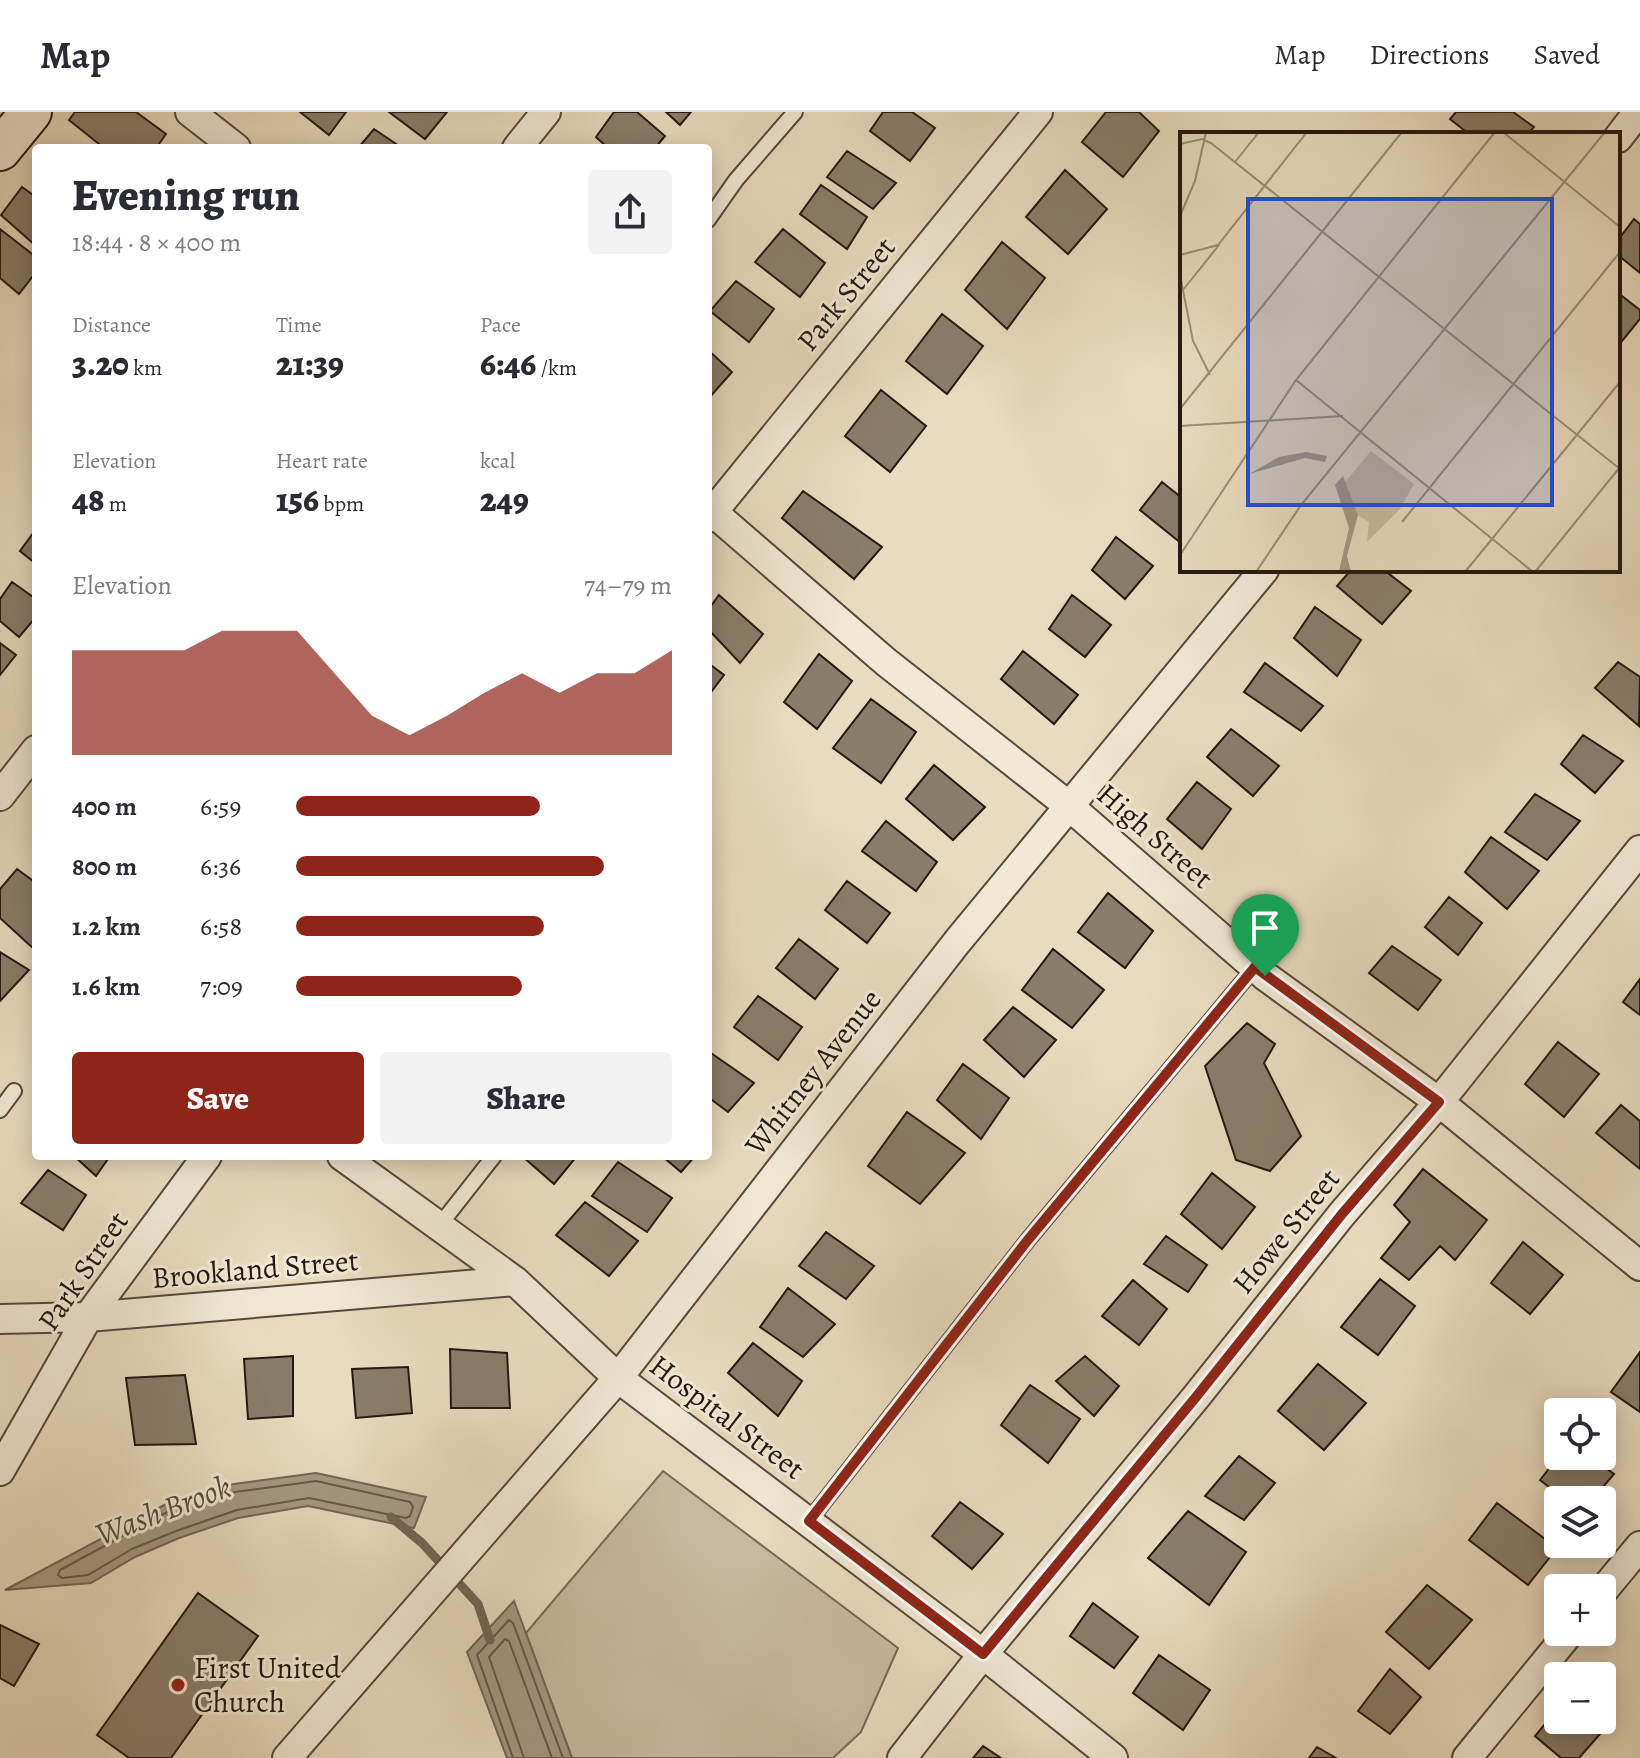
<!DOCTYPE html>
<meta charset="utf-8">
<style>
body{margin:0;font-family:Alegreya,serif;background:#f2f2f3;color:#2b2b33;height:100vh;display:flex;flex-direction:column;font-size:30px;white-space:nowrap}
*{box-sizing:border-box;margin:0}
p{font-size:26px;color:#7c7c81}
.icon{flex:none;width:44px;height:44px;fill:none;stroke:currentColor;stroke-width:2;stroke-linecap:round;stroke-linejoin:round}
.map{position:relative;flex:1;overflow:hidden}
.sheet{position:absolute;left:32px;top:32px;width:680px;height:1016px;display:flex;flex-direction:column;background:#fff;border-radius:8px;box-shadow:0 4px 20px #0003}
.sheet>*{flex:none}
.tools{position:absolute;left:1544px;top:1286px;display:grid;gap:16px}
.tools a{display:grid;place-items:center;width:72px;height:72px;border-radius:8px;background:#fff;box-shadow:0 4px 20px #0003;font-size:40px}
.pin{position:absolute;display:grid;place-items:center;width:68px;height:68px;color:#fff;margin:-82px -34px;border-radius:50% 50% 50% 0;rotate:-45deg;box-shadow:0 0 8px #0007}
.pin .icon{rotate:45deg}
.round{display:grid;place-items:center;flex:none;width:84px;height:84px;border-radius:8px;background:#f2f2f3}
.headline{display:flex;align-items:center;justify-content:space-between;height:136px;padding:0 40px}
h1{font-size:44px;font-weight:800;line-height:60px}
.figures{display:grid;grid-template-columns:repeat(3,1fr);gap:12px;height:136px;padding:8px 40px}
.figures div{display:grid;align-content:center}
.figures b{font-size:34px;font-weight:800}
.figures small{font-size:22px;font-weight:400}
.figures p{font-size:22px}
.chart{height:224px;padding:16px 40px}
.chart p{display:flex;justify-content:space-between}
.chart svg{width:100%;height:144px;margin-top:8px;fill:#8f2418;opacity:.7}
.cta{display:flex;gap:16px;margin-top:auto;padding:16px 40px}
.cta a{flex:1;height:92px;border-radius:8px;background:#8f2418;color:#fff;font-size:32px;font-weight:800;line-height:92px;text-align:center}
.cta a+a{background:#f2f2f3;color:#2b2b33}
ul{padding:0 40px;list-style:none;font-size:26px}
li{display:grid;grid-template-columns:128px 96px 1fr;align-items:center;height:60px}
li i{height:20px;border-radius:10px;background:#8f2418}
header{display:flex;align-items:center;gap:48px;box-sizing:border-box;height:112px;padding:0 40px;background:#fff;border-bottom:2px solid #e1e1e2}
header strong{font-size:38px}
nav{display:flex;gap:44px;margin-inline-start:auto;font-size:28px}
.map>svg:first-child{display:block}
.green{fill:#c8baa1;stroke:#766958;stroke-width:2}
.water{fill:#a69984;stroke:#726556;stroke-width:2}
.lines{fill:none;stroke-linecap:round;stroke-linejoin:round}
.shore{stroke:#65584a;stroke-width:2}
.stream{stroke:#726556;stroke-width:9}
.building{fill:#8a7d6b;stroke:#241810;stroke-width:2}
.service-casing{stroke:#55493c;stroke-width:18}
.minor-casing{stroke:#55493c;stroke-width:32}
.secondary-casing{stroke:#241810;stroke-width:44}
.service{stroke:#f1e8d5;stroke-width:14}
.minor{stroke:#f1e8d5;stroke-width:28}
.secondary{stroke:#f1e8d5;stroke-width:40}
.route-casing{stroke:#fff;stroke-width:16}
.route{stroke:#8f2418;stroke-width:10}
.poi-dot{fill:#8f2418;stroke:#f1e8d5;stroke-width:3}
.labels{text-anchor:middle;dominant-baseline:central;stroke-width:6;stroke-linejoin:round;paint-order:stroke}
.street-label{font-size:30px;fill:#241810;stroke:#f1e8d5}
.poi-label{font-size:30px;fill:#241810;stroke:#f1e8d5;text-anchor:start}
.water-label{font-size:32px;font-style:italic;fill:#584c3e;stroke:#f1e8d5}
.inset-road{fill:none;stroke:#9a8d79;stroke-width:2}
.view{fill:#1d4ed8;fill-opacity:0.15;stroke:#1d4ed8;stroke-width:4}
.inset-edge{fill:none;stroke:#241810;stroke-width:4}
</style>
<header>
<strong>Map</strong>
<nav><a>Map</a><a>Directions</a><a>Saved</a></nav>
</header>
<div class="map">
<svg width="1640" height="1646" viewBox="0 0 1640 1646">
<rect width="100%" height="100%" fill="#e9dbbf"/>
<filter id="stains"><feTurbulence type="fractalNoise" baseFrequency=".0025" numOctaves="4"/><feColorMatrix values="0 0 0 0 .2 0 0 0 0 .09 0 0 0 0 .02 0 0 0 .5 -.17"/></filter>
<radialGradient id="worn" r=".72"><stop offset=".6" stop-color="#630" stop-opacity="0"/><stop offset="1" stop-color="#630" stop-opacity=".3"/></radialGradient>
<path class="green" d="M663 1359 898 1536 861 1620 833 1646H572L526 1521Z"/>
<path class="water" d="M316 1361 426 1385 414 1416 308 1394 238 1406 179 1426 135 1445 91 1471 5 1478 168 1391 234 1372Z
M514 1489 572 1646H507L467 1540Z"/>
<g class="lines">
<path class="shore" d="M316 1369 410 1390 413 1395 410 1404 406 1406 309 1386 237 1398 176 1419 132 1437 88 1463 62 1466 58 1463 60 1458 171 1398 235 1380Z
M513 1646 477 1543 509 1508 513 1511 563 1646
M524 1646 489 1545 505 1527 509 1529 552 1646"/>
<path class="stream" d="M391 1405 422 1431 478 1492 490 1528"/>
</g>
<path class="building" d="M75 0H136L166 22 156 36H104L69 8Z
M300 0H346L329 23Z
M389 0H447L425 27Z
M614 0H637L665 24 655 36H608L596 25Z
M666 0H691L680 13Z
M883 0H912L935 16 910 49 870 19Z
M1106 0H1139L1159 19 1123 65 1082 30Z
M1456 0H1513L1534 15 1528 22H1469L1450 7Z
M374 17 402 36H358Z
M847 39 896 71 873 97 827 65Z
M1065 58 1107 97 1068 142 1026 105Z
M821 73 867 105 847 137 800 102Z
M22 75 36 85V134L1 103Z
M1634 107 1640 112V161L1618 143V128Z
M0 117 36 145V160L19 182 0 166Z
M783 117 825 151 800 185 755 150Z
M1002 130 1045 166 1007 217 965 178Z
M736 169 774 197 749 230 710 199Z
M1618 181 1640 198V207L1618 234Z
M942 202 983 234 947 282 906 249Z
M708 238 732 260 708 287Z
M881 278 926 314 890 360 845 324Z
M1162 370 1182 386V432L1140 398Z
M803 379 882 435 854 467 782 406Z
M36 417V452L20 439Z
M1116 425 1153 454 1125 487 1092 458Z
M1351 458H1384L1411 479 1382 512 1337 474Z
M12 470 36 487V505L19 525 0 509V487Z
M719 483 763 522 740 551 708 517V498Z
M1072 483 1111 513 1085 545 1049 517Z
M1315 495 1361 528 1337 564 1294 526Z
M0 531 16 543 0 563Z
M1023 539 1078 583 1054 612 1001 567Z
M819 542 852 569 817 617 784 590Z
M1618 550 1640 565 1639 614 1595 576Z
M708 551 724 563 708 584Z
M1265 551 1323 594 1301 619 1244 580Z
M871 587 916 620 881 671 833 636Z
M1231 617 1279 654 1253 684 1207 645Z
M1583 623 1623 649 1595 681 1561 652Z
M934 653 985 695 953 728 906 687Z
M1197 670 1231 697 1202 737 1167 707Z
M1535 682 1580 709 1547 748 1505 720Z
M886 709 937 750 916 779 862 739Z
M1491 725 1539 759 1507 797 1465 760Z
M17 757 36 771 35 838 0 806V777Z
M847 769 890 801 867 831 825 798Z
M1108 781 1153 819 1125 856 1078 820Z
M1449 785 1482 811 1458 843 1425 815Z
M799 827 838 857 815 887 776 856Z
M1392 834 1441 868 1418 898 1369 861Z
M1053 837 1104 878 1072 916 1022 878Z
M0 840 29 858 0 889Z
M1640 867V903L1623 890Z
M758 884 802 915 778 948 734 915Z
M1013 895 1056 928 1024 965 984 928Z
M1247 911 1275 932 1264 951 1301 1024 1270 1059 1236 1048 1205 954Z
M1558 930 1599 962 1564 1005 1525 972Z
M708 939 754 971 728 1000 708 985Z
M963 952 1009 986 981 1027 937 988Z
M1621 993 1640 1009V1057L1596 1021Z
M907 1000 965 1041 920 1092 868 1054Z
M74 1044H110L96 1064Z
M522 1044H577L554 1072Z
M662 1044H695L681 1060Z
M618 1050 672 1086 647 1120 592 1084Z
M1423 1057 1487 1108 1455 1148 1440 1134 1409 1168 1381 1146 1410 1110 1394 1093Z
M48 1058 86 1083 63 1118 21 1091Z
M1212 1061 1255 1095 1222 1137 1181 1102Z
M585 1090 638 1129 609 1164 556 1123Z
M826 1120 874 1154 846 1187 799 1154Z
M1166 1124 1207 1153 1188 1180 1144 1152Z
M1523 1130 1563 1163 1530 1202 1491 1171Z
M1380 1167 1415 1194 1378 1243 1341 1215Z
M1133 1168 1167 1197 1139 1233 1102 1204Z
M788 1176 835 1212 803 1245 760 1215Z
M753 1231 802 1269 778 1304 728 1261Z
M450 1237 507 1241 510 1296H451Z
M1640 1240V1300L1611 1280Z
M293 1244V1304L248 1307 244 1247Z
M1085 1244 1119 1274 1094 1304 1056 1269Z
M1318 1252 1366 1291 1324 1338 1278 1299Z
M408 1255 412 1301 356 1306 352 1257Z
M185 1263 196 1332 135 1333 126 1266Z
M1030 1273 1080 1307 1048 1351 1001 1313Z
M1239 1344 1275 1371 1244 1408 1205 1384Z
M1559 1344H1589L1614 1362 1592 1388H1566L1540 1368Z
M960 1390 1003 1422 972 1457 932 1424Z
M1497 1391 1557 1436 1528 1473 1469 1428Z
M1188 1399 1246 1440 1209 1493 1148 1446Z
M1427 1473 1472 1508 1429 1557 1386 1520Z
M198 1481 258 1524 171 1646H129L97 1623Z
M1093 1491 1138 1525 1114 1556 1070 1524Z
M0 1513 39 1532 14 1574 0 1566Z
M1159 1543 1210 1578 1183 1618 1133 1581Z
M1390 1557 1421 1585 1390 1622 1358 1599Z
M1558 1596V1608H1600L1607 1614 1579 1646H1561L1535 1624Z
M983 1634 1001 1646H973Z
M1317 1635 1336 1646H1309Z"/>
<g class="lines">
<g class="service-casing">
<path id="service" d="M708 108 736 68 795 0
M0 998 14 979
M439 1114 494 1044
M809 1409 1027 1129 1255 855"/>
</g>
<g class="minor-casing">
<path id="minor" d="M190 0 236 36
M1618 26 1638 0
M517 36 546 0
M708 396 886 550 1069 694 1265 864 1439 990 1640 1154
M708 406 1038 0
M0 684 36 638
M342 1044 515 1169 618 1266 983 1542 1113 1646
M0 1207 88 1205 515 1169
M0 1359 88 1205 207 1044
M1602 1480 1640 1434
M287 1646 618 1266 957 830 1264 458
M902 1646 983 1542 1196 1285 1342 1102 1439 990 1640 738
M1467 1646 1570 1520"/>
</g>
<g class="secondary-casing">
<path id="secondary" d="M0 38 31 0"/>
</g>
<use href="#service" class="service"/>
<use href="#minor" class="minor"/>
<use href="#secondary" class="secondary"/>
</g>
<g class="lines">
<g class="route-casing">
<path id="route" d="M1255 855 1439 990 1342 1102 1196 1285 983 1542 809 1409 1027 1129Z"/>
</g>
<use href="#route" class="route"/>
</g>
<circle class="poi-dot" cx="178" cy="1573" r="8"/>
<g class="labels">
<g class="street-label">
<text transform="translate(846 182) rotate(-51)">Park Street</text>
<text transform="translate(1155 724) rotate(41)">High Street</text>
<text transform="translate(813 960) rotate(-52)">Whitney Avenue</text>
<text transform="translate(1286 1119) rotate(-51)">Howe Street</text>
<text transform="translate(255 1157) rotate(-5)">Brookland Street</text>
<text transform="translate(83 1159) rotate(-56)">Park Street</text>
<text transform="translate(727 1305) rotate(37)">Hospital Street</text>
</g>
<g class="poi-label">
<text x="194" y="1556">First United<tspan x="194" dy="34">Church</tspan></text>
</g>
<g class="water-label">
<text transform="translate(163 1398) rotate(-21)">Wash Brook</text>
</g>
</g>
<g transform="translate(1180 20)">
<rect width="440" height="440" fill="#e9dbbf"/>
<path d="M191 319 234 352 220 377 187 410 189 390 178 383 165 350Z" fill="#c8baa1"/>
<path d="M126 320 147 324 145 330 125 326 69 342 99 325ZM163 344 178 383 167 424 171 440 159 439 169 396 155 353Z" fill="#a69984"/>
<path class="inset-road" d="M323 0 440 95M0 12 22 7 31 11 440 337M55 30 79 0M0 84 15 49 26 0M0 123 38 113 127 0M0 143 13 209 30 243M3 158 39 113M116 248 353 440M0 277 222 0M0 294 163 284M222 390 440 120M0 423 116 248 315 0M76 440 121 373 425 0M285 440 440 250M355 440 440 335"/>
<path class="view" d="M68 67H372V373H68Z"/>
<rect width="440" height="440" class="inset-edge"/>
</g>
<rect width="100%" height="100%" filter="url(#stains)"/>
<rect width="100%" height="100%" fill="url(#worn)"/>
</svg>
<div class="tools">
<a><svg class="icon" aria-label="locate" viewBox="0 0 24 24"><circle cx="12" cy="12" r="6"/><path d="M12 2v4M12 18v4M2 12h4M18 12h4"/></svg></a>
<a><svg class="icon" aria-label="layers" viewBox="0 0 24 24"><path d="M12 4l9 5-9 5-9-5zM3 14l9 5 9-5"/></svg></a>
<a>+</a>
<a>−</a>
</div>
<div class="pin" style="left:1265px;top:864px;background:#1e9e55"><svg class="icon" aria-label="arrive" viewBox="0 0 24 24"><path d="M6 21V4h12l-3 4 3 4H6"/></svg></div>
<section class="sheet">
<div class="headline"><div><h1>Evening run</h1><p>18:44 · 8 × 400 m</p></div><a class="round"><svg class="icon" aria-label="share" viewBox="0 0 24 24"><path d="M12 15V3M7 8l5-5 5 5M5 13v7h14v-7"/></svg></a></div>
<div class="figures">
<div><p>Distance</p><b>3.20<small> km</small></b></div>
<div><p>Time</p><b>21:39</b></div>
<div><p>Pace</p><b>6:46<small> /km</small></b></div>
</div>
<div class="figures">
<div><p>Elevation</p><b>48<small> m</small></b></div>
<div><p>Heart rate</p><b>156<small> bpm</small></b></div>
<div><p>kcal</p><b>249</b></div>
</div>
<div class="chart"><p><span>Elevation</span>74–79 m</p>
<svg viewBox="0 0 160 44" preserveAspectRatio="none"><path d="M0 44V12L10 12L20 12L30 12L40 6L50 6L60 6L70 19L80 32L90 38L100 32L110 25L120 19L130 25L140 19L150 19L160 12V44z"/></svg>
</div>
<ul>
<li><b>400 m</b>6:59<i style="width:65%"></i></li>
<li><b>800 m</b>6:36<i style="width:82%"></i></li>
<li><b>1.2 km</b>6:58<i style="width:66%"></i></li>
<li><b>1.6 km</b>7:09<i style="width:60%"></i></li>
</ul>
<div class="cta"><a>Save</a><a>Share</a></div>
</section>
</div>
